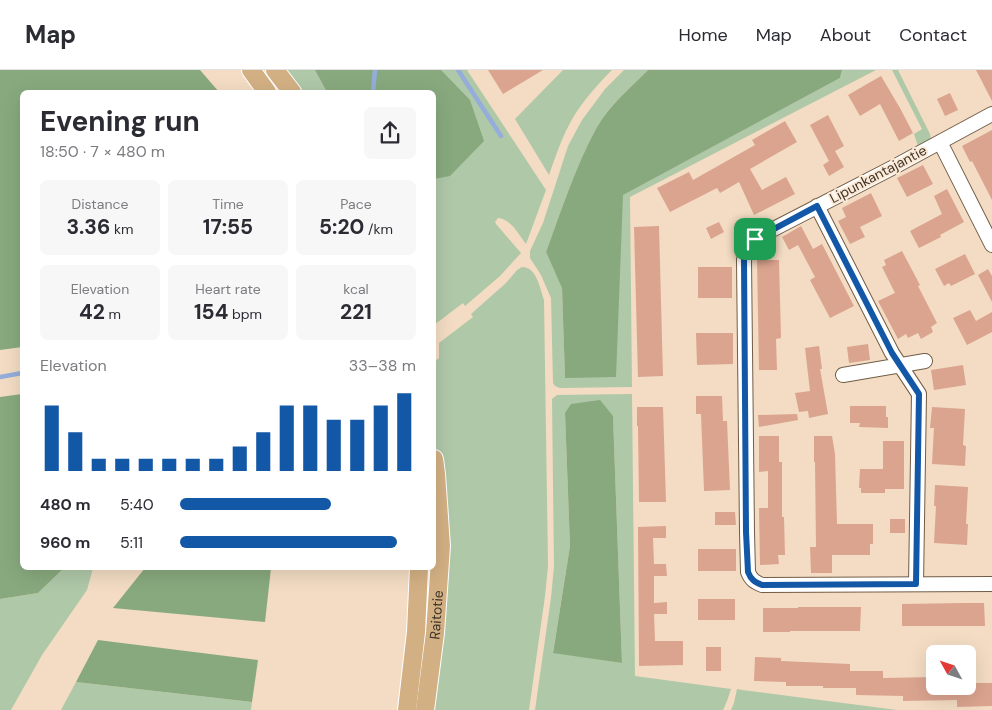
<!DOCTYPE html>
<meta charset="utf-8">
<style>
body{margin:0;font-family:"DM Sans",sans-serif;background:#f7f7f7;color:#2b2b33;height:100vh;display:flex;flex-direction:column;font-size:19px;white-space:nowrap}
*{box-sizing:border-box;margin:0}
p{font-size:16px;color:#7c7c81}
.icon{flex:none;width:28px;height:28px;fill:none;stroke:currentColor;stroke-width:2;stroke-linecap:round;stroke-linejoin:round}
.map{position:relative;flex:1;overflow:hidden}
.side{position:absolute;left:20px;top:20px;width:416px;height:480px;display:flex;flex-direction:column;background:#fff;border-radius:8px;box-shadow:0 5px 20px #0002}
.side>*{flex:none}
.needle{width:32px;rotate:310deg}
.tools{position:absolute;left:926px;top:575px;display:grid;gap:10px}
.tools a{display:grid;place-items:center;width:50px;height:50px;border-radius:8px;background:#fff;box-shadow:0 5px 20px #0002;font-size:25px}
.pin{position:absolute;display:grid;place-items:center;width:42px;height:42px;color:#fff;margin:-21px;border-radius:10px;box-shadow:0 2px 8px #0006}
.round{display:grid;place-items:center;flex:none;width:52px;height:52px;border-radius:8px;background:#f7f7f7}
.head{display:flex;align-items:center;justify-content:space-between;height:85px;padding:0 20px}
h1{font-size:28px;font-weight:700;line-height:38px}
.stats{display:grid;grid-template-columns:repeat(3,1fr);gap:8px;height:85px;padding:5px 20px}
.stats div{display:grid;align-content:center;border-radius:8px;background:#f7f7f7;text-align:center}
.stats b{font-size:21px;font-weight:700}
.stats small{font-size:14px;font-weight:400}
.stats p{font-size:14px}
.chart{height:140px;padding:10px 20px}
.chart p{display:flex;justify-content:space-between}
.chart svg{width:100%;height:90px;margin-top:5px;stroke:#1357a7;stroke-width:6}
ul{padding:0 20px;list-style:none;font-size:16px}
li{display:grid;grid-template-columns:80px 60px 1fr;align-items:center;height:38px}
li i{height:12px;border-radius:6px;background:#1357a7}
header{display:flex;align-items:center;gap:30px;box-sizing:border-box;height:70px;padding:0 25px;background:#fff;border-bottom:1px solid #e1e1e2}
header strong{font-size:24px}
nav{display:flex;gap:28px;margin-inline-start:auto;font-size:18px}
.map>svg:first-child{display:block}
.green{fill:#afc8a8;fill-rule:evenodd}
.forest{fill:#88a97e}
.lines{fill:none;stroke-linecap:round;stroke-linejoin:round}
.stream{stroke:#94adda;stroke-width:4.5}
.building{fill:#dba48f}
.minor-casing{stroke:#715d47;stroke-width:16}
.major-casing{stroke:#fff;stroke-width:20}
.minor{stroke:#fff;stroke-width:14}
.major{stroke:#d3b084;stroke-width:18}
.route-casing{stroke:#fff;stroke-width:10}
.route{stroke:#1357a7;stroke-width:6}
.labels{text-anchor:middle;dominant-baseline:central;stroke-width:4;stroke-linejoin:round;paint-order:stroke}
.street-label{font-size:14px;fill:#3c3329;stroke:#fdead6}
</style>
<header>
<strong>Map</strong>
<nav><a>Home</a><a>Map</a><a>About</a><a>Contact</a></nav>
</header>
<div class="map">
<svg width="992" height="640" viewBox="0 0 992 640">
<rect width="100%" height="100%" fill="#f3dcc3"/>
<path class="green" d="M282 0H467L546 120 526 174C519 165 511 149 498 148L495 152 496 154 521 183 500 206 465 236 463 233 434 255V22H298Z
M563 0H612C598 14 584 30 574 46 563 64 556 85 549 105L515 49Z
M624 0H648C630 18 610 35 597 57 576 95 561 141 546 182L562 217 565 307H615L622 125 840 8 842 0H876L630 127 632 317 560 318 555 316 553 313 551 228 541 205 530 188V181L543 153 568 76 582 50 605 19Z
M892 0H898L930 64 931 70 919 76H918L914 64 922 59Z
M522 197C537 197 540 219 544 230L548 496 545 526 529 640H431L438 405 434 368V292L439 288V273L473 247 471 244 506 213 517 200Z
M632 324 635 606 731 619 727 631 723 640H535L551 528 554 496 552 329 557 325ZM565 343 613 346 622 593 553 582 570 476Z
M64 498H93L87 520 42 585 11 640H0V529L38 523Z
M76 612 252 632 251 640H61Z
M737 619 742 620 897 640H731L734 633Z"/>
<path class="forest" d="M0 0H200L219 22H22V277L0 280Z
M315 0H441L470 30 484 71 450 106 434 109V22H327Z
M648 0H842L840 8 623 125 616 307 565 308 562 218 546 182C561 141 576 95 597 57 610 35 630 18 648 0Z
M22 324V498H64L38 523 0 529V327Z
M600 330 613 346 622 593 553 583 570 476 565 343 571 334Z
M145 498H271L265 552 113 538Z
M98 570 258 590 252 632 76 612Z"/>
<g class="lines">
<path class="stream" d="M458 0 501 66
M373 22 375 0
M0 307 22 303"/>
</g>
<path class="building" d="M488 0H543L503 24Z
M976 0H992V31Z
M881 6 900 38 913 63 899 71 880 34 860 46 848 25Z
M950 23 958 40 945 46 937 29Z
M828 45 844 76 835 81 844 97 829 106 823 95 829 91 810 55Z
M785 51 797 72 750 99 762 120 786 107 795 124 754 145 739 112 720 123 717 118 670 142 657 118 689 102 693 110 755 75 752 70Z
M992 60V130L972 91 970 92 962 76Z
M923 95 933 114 907 127 897 108Z
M947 119 964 152 940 165 941 167 919 178 910 161 942 144 934 126Z
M871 123 882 146 860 157 865 167 850 174 838 151 846 147 842 138Z
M719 152 724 162 711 169 706 158Z
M659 156 663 306 638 307 634 157Z
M801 156 813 179 822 174 854 236 830 248 810 210 815 207 798 175 789 180 782 167Z
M902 181 920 215 918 216 937 253 931 257 933 262 921 269 918 263 908 268 906 264 898 269 878 231 895 223 882 197 886 195 884 190Z
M965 184 975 204 951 216 949 213 944 216 935 199Z
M757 190H779L781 268 776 269 777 300H759Z
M698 197H732V228H698Z
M988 199 992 206V232L978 205Z
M970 240 976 251 992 242V262L967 275 953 248Z
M696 263H733V294L697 295Z
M868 274 870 290 849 293 847 277Z
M819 276 822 299H820L828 344 809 348 808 341 799 342 795 323 810 321 805 278Z
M963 295 966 315 934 320 931 300Z
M696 326H722L723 351H727L730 420 704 421 701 344H696Z
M850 336H886V347H888V358L859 357 860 353H850Z
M637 337H663L666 432H639L638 356H637Z
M932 337 965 339 963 375 966 376 965 396 932 394 934 358H930Z
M797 344 798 350 759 357 758 345Z
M759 366H779V392H782V447H784L785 485H778L779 494 760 495 759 438H768V401L759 402Z
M814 366H832L835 384 837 454H873V474H870V485H832V503H811L810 477H816L815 392H814Z
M883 371H904V419H885V423H861V418H859L860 399H883Z
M935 415 968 417 966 454H968L967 475 934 473 936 436H934Z
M715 442H735L736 455H715Z
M890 449H905V463H890Z
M666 456V468H653L654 494H666L667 506H654V533L667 532V544H654L655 571H683V595L639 596 638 457Z
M698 479H736V501H698Z
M698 529H735V550H698Z
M963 533H984L985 556H902V534Z
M798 537H861L860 561H790V562H763V538H798Z
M706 577H721V601H706Z
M755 587 781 588V591L850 594V601H883V608L935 607V616H968V613H992V636L957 637V630L903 631V626L856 625V618H823V616H786V612L754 611Z"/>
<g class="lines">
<g class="minor-casing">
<path id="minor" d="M992 44 892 98 762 165C751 171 747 178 744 190L747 462 748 502C751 510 755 512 762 515L992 514
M940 72 992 175
M817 136 892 283 919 324 916 514
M843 305 925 291"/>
</g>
<g class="major-casing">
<g id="major">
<path d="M251 0 267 22"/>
<path d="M275 0 292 22"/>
<path d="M407 640 416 562 419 498"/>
<path id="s1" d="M425 640 435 563 441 476 436 404 434 389"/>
</g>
</g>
<use href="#minor" class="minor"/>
<use href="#major" class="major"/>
</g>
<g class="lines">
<g class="route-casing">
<path id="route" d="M817 136 892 283 919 324 916 514 762 515C755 512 751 510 748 502L746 462 744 190C746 181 749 175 755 169Z"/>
</g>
<use href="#route" class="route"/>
</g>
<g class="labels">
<g class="street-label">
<text transform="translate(878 104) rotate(-28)">Lipunkantajantie</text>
<text stroke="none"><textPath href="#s1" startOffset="96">Raitotie</textPath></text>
</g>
</g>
</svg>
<div class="tools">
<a><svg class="needle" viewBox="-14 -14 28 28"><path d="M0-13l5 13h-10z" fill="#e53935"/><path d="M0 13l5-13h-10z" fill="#7c7c81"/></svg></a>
</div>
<div class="pin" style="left:755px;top:169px;background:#1e9e55"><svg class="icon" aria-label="arrive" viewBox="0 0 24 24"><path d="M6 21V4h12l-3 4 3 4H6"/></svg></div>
<section class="side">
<div class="head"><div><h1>Evening run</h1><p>18:50 · 7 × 480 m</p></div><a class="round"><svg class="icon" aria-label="share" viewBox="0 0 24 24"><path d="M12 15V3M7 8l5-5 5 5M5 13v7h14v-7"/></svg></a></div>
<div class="stats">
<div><p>Distance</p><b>3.36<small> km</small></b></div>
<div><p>Time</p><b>17:55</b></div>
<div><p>Pace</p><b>5:20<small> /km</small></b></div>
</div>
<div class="stats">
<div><p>Elevation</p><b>42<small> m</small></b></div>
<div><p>Heart rate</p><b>154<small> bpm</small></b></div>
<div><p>kcal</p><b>221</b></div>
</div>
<div class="chart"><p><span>Elevation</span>33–38 m</p>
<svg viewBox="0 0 160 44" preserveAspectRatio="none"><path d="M5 44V12M15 44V25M25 44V38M35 44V38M45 44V38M55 44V38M65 44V38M75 44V38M85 44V32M95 44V25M105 44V12M115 44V12M125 44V19M135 44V19M145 44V12M155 44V6"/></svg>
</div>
<ul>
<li><b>480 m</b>5:40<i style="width:64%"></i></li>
<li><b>960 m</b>5:11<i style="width:92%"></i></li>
</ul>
</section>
</div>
